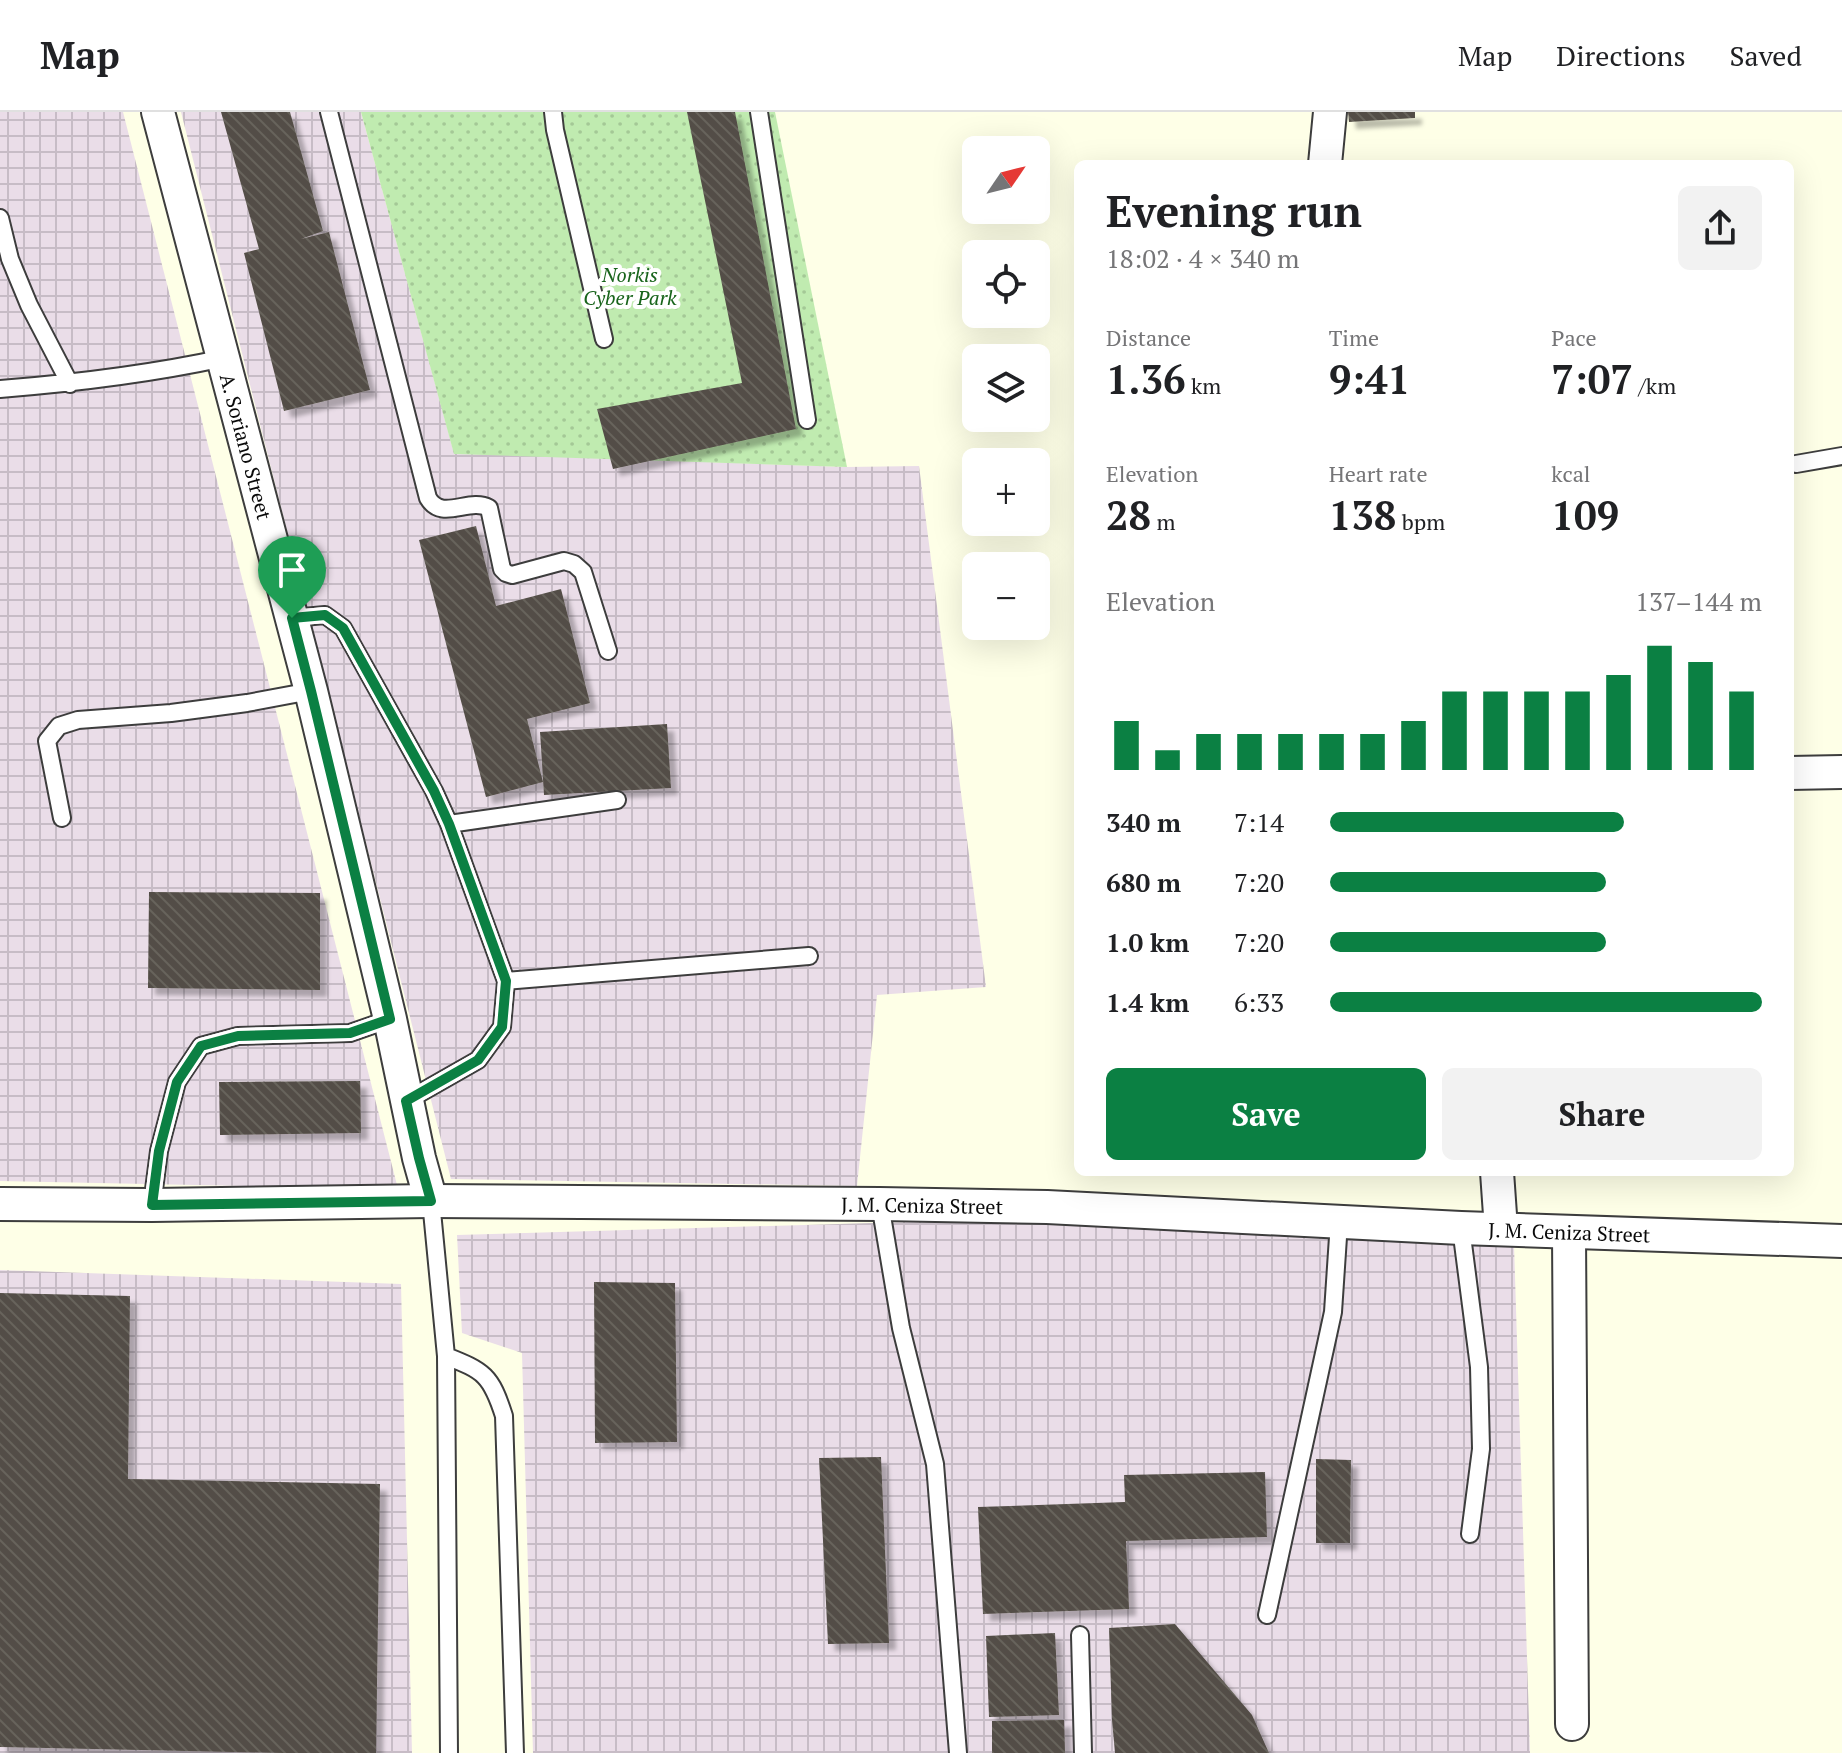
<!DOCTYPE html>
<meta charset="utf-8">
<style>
body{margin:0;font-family:"PT Serif",serif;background:#f2f2f2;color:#202124;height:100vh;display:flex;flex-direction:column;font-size:30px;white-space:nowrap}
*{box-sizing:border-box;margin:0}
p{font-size:26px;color:#757577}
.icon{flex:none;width:44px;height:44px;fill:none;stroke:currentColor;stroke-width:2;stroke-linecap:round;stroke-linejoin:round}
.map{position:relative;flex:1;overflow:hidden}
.side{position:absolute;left:1074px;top:48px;width:720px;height:1016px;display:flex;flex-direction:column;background:#fff;border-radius:12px;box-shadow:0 8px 32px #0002}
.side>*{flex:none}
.needle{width:52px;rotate:55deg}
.fabs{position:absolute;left:962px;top:24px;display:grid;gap:16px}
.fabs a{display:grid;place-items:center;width:88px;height:88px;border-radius:12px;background:#fff;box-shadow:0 8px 32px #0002;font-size:40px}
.pin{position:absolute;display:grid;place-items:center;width:68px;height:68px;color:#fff;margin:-82px -34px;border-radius:50% 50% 50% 0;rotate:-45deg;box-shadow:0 0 8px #0007}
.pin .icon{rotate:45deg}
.round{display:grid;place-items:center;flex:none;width:84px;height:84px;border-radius:12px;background:#f2f2f2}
.head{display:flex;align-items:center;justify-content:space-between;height:136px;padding:0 32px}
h1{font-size:44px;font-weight:700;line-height:60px}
.figures{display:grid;grid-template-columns:repeat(3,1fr);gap:12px;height:136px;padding:8px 32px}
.figures div{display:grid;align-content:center}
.figures b{font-size:40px;font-weight:700}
.figures small{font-size:22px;font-weight:400}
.figures p{font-size:22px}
.chart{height:224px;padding:16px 32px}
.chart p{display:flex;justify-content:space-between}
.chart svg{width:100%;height:144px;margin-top:8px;stroke:#0b8043;stroke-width:6}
.button{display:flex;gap:16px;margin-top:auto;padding:16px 32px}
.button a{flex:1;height:92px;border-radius:12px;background:#0b8043;color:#fff;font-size:32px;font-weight:700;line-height:92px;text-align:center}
.button a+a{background:#f2f2f2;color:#202124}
ul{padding:0 32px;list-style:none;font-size:26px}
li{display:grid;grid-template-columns:128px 96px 1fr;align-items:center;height:60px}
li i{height:20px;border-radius:10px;background:#0b8043}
header{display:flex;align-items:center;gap:48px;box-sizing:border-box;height:112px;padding:0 40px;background:#fff;border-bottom:2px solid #e0e0e0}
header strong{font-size:38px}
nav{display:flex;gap:44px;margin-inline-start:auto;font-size:28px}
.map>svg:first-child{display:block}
.industrial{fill:url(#industrial-grid)}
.park{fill:url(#park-dots)}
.building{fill:url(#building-back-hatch);filter:url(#shadow)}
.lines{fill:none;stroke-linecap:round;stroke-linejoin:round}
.service-casing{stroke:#3d3d3d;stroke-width:20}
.minor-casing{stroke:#3d3d3d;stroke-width:36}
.service{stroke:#fff;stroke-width:16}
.minor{stroke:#fff;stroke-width:32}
.route-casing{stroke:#fff;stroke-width:16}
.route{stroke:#0b8043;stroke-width:10}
.labels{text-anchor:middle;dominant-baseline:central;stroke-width:8;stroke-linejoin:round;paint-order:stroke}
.park-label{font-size:20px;font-style:italic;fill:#18641b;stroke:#fff}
.street-label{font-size:20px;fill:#0a0a0a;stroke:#fff}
</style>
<header>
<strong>Map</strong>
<nav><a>Map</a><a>Directions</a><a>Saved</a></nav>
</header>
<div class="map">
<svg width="1842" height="1641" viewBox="0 0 1842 1641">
<defs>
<pattern id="industrial-grid" width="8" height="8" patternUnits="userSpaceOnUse" patternTransform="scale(2)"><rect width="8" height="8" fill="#eadde8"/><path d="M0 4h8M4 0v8" fill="none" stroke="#c7bcc6"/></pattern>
<pattern id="park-dots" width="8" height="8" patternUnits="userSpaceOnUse" patternTransform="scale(2)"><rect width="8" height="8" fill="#c0ebb0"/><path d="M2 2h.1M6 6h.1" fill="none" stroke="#a4c896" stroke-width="1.8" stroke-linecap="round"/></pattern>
<pattern id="building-back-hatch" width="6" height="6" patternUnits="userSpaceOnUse" patternTransform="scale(2)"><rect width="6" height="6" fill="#534e46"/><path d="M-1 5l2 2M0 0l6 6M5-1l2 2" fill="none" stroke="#67635c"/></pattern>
<filter id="shadow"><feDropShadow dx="7" dy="7" stdDeviation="2" flood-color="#0004"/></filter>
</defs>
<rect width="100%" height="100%" fill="#feffe7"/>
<path class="industrial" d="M0 0H123L398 1077 0 1069Z
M181 0H361L454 341 847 355 919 354 986 875 877 883 857 1074 451 1067Z
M973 1108 1514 1133 1530 1641H533L522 1241 462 1221 457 1123Z
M0 1158 401 1172 412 1641H0Z"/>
<path class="park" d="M361 0H775L847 355 454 342Z"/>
<path class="building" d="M221 0H290L323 119 301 127 329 120 370 278 284 299 244 141 259 137Z
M687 0H735L796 317 613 357 597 297 742 271Z
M1348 0H1415V6L1349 10Z
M476 414 496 494 561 477 590 591 527 607 543 670 486 685 419 428Z
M667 612 671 676 544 683 540 620Z
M149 780 320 781V878L148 876Z
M360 969 361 1021 220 1023 219 970Z
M594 1170 675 1171 677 1330 595 1331Z
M0 1181 130 1184 128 1367 380 1372 376 1641H283L0 1635Z
M881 1345 889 1531 828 1532 819 1346Z
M1316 1347 1351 1348 1350 1431H1316Z
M1265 1360 1267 1425 1126 1429 1129 1497 983 1502 978 1395 1125 1390 1124 1363Z
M1175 1512 1252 1603 1269 1641H1115L1112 1608 1109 1516Z
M1055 1521 1059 1603 989 1605 986 1524Z
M1064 1608 1065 1641H992V1609Z"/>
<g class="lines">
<g class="service-casing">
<path id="service" d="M329 0 428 386C442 410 469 385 489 396L502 457 506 461 512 463 564 449 574 452 583 460 608 539
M553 0 555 18 604 227
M759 0 807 308
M0 106 10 147 29 193 70 272
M0 277C76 271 150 262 224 246
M1796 352 1842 344
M292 506 325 503 343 516 434 679 449 712
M62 706 47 629 59 614 78 608 171 601 247 591 311 579
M506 869 809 844
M406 989 478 948 502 915 506 869 449 712 617 688
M431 1089 446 1244 449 1641
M880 1092 901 1216 935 1352 958 1641
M152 1093 159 1039 177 970 201 934 238 924 350 921 390 907
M1461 1116 1479 1255 1481 1337 1470 1422
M446 1244C484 1259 491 1263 504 1304L515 1641
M1267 1503 1333 1200 1339 1110
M1080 1523 1083 1641"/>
</g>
<g class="minor-casing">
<g id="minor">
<path id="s1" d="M158 0 311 579 390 907 419 1046 431 1089"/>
<path d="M1325 52 1330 0"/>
<path d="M1790 661 1842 660"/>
<path d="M1497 1060 1501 1117"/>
<path id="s2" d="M0 1092 152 1093 431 1089 880 1092 1047 1095 1461 1116 1842 1129"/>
<path d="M1569 1120 1572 1612"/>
</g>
</g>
<use href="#service" class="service"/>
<use href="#minor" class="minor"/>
</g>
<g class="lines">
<g class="route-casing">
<path id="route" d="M325 503 343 516 434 679 449 712 506 869 502 915 478 948 406 989 419 1046 431 1089 152 1093 159 1039 177 970 201 934 238 924 350 921 390 907 311 579 292 506Z"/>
</g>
<use href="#route" class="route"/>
</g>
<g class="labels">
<g class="park-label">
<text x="630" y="162">Norkis<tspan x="630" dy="23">Cyber Park</tspan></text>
</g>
<g class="street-label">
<text stroke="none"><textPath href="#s1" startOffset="346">A. Soriano Street</textPath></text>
<text stroke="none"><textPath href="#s2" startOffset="922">J. M. Ceniza Street</textPath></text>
<text stroke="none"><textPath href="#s2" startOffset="1570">J. M. Ceniza Street</textPath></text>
</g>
</g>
</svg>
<div class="fabs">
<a><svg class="needle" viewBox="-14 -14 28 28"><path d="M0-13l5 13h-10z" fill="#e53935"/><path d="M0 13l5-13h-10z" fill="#757577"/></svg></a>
<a><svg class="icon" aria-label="locate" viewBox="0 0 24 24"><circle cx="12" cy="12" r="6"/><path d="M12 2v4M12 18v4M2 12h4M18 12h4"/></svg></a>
<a><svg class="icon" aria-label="layers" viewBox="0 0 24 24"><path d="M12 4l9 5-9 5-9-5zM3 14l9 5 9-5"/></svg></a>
<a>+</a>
<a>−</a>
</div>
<div class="pin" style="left:292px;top:506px;background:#1e9e55"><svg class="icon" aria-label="arrive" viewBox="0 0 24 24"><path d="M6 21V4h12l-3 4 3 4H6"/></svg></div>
<section class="side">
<div class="head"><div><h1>Evening run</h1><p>18:02 · 4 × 340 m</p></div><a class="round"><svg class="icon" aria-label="share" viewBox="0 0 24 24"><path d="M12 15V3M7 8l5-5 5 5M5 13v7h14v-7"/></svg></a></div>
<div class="figures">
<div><p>Distance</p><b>1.36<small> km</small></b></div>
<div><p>Time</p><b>9:41</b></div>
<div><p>Pace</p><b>7:07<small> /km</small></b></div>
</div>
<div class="figures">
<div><p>Elevation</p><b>28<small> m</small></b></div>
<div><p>Heart rate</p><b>138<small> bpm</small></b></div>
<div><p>kcal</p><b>109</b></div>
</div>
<div class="chart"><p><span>Elevation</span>137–144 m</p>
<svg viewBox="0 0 160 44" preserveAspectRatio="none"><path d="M5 44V29M15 44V38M25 44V33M35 44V33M45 44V33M55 44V33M65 44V33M75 44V29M85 44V20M95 44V20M105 44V20M115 44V20M125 44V15M135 44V6M145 44V11M155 44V20"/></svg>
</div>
<ul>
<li><b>340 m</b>7:14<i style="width:68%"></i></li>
<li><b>680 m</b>7:20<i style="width:64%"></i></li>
<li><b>1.0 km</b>7:20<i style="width:64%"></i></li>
<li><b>1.4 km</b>6:33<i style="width:100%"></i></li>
</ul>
<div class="button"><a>Save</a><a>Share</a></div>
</section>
</div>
